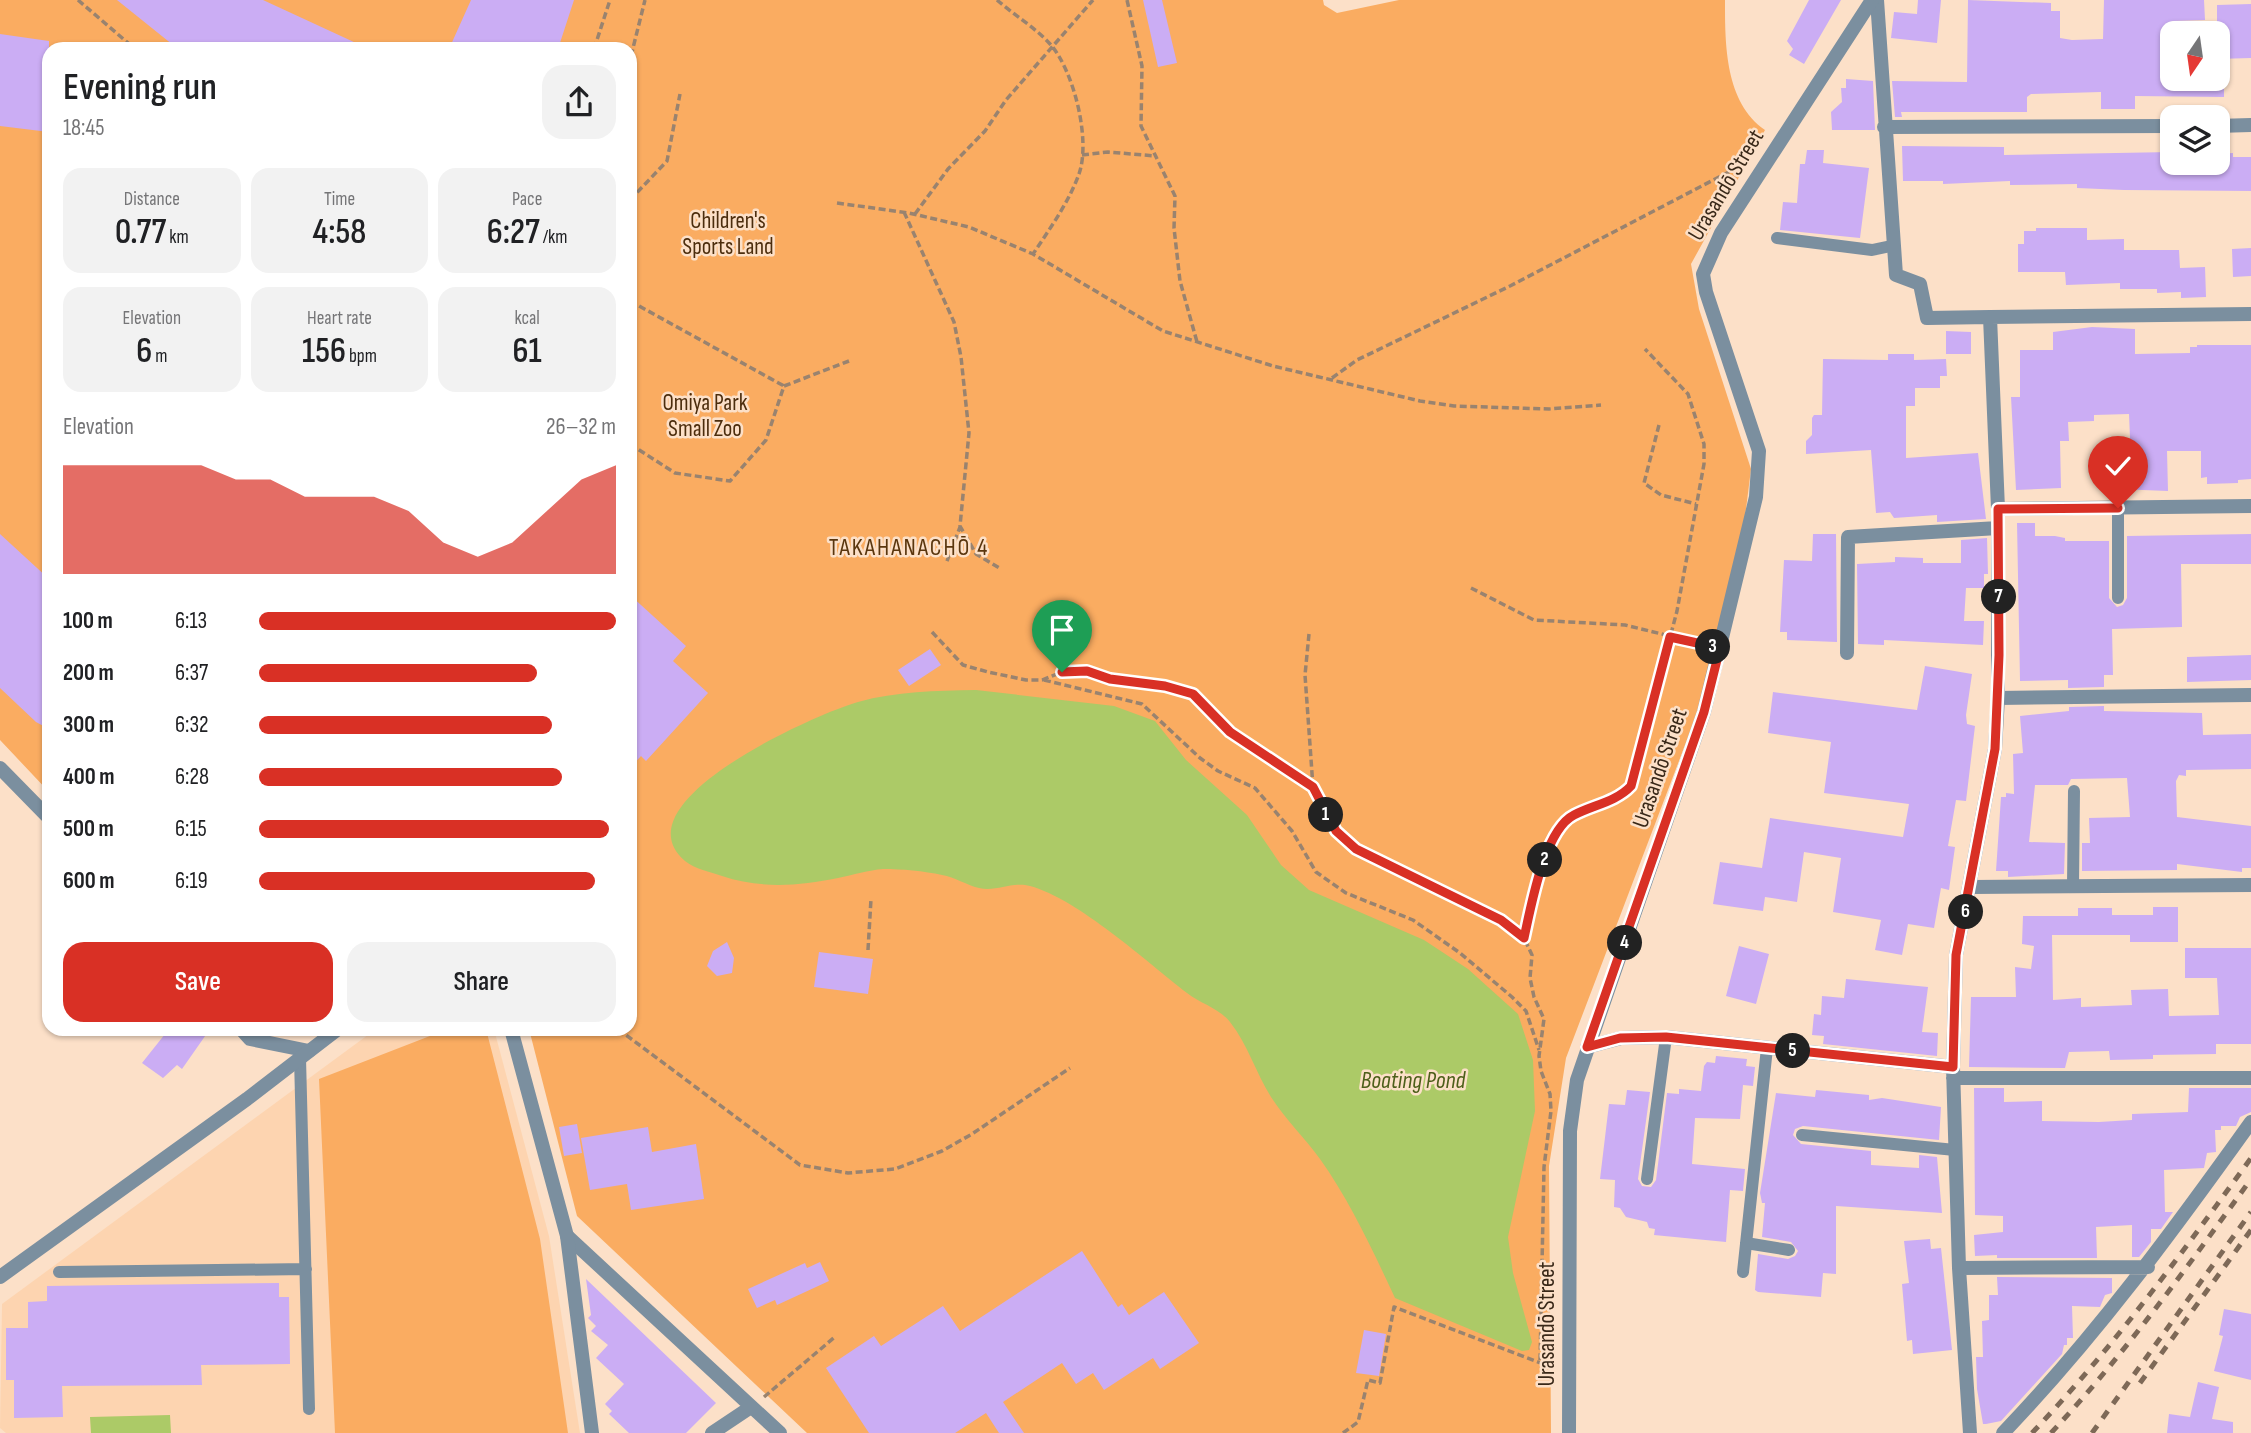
<!DOCTYPE html>
<meta charset="utf-8">
<style>
body{margin:0;font-family:"Sofia Sans Condensed",sans-serif;background:#f2f2f2;color:#202124;height:100vh;display:flex;flex-direction:column;font-size:26px;white-space:nowrap}
*{box-sizing:border-box;margin:0}
p{font-size:23px;color:#757577}
.icon{flex:none;width:38px;height:38px;fill:none;stroke:currentColor;stroke-width:2;stroke-linecap:round;stroke-linejoin:round}
.map{position:relative;flex:1;overflow:hidden}
.panel{position:absolute;left:42px;top:42px;width:595px;height:994px;display:flex;flex-direction:column;background:#fff;border-radius:21px;box-shadow:0 2px 5px #0004}
.panel>*{flex:none}
.needle{width:46px;rotate:193deg}
.fabs{position:absolute;left:2160px;top:21px;display:grid;gap:14px}
.fabs a{display:grid;place-items:center;width:70px;height:70px;border-radius:14px;background:#fff;box-shadow:0 2px 5px #0004;font-size:35px}
.pin{position:absolute;display:grid;place-items:center;width:60px;height:60px;color:#fff;margin:-72px -30px;border-radius:50% 50% 50% 0;rotate:-45deg;box-shadow:0 0 7px #0007}
.pin .icon{rotate:45deg}
.km{position:absolute;width:35px;height:35px;margin:-18px;border-radius:50%;background:#222;color:#fff;font-size:19px;line-height:35px;text-align:center}
.round{display:grid;place-items:center;flex:none;width:74px;height:74px;border-radius:21px;background:#f2f2f2}
.summary{display:flex;align-items:center;justify-content:space-between;height:119px;padding:0 21px}
h1{font-size:38px;font-weight:600;line-height:52px}
.stats{display:grid;grid-template-columns:repeat(3,1fr);gap:10px;height:119px;padding:7px 21px}
.stats div{display:grid;align-content:center;border-radius:18px;background:#f2f2f2;text-align:center}
.stats b{font-size:35px;font-weight:600}
.stats small{font-size:19px;font-weight:400}
.stats p{font-size:19px}
.chart{height:196px;padding:14px 21px}
.chart p{display:flex;justify-content:space-between}
.chart svg{width:100%;height:126px;margin-top:7px;fill:#d93025;opacity:.7}
.primary-button{display:flex;gap:14px;margin-top:auto;padding:14px 21px}
.primary-button a{flex:1;height:80px;border-radius:21px;background:#d93025;color:#fff;font-size:28px;font-weight:600;line-height:80px;text-align:center}
.primary-button a+a{background:#f2f2f2;color:#202124}
ul{padding:0 21px;list-style:none;font-size:23px}
li{display:grid;grid-template-columns:112px 84px 1fr;align-items:center;height:52px}
li i{height:18px;border-radius:9px;background:#d93025}
.map>svg:first-child{display:block}
.built{fill:#fdd4b0}
.green{fill:#faac61}
.water{fill:#acca67}
.building{fill:#cbadf4}
.lines{fill:none;stroke-linecap:round;stroke-linejoin:round}
.path{stroke:#99836f;stroke-width:3.5;stroke-dasharray:7 3.5;stroke-linecap:butt}
.service{stroke:#7b8f9f;stroke-width:12}
.minor{stroke:#7b8f9f;stroke-width:14}
.tertiary{stroke:#7b8f9f;stroke-width:14}
.rail{stroke:#7e6957;stroke-width:5;stroke-dasharray:9 9;stroke-linecap:butt}
.route-casing{stroke:#fff;stroke-width:14}
.route{stroke:#d93025;stroke-width:9}
.labels{text-anchor:middle;dominant-baseline:central;stroke-width:5;stroke-linejoin:round;paint-order:stroke}
.street-label{font-size:23px;fill:#392818;stroke:#fce0c8}
.park-label{font-size:23px;fill:#4c2d0d;stroke:#fce0c8}
.neighbourhood-label{font-size:24px;letter-spacing:2px;fill:#5a360e;stroke:#fce0c8}
.water-label{font-size:24px;font-style:italic;fill:#4d5f1a;stroke:#fce0c8}
</style>
<div class="map">
<svg width="2251" height="1433" viewBox="0 0 2251 1433">
<rect width="100%" height="100%" fill="#fce0c8"/>
<path class="built" d="M376 1029H494L549 1236 580 1433H6L0 1428 2 1304Z"/>
<path class="green" d="M0 0H1323L1324 5 1337 13 1399 0H1725C1725 45 1725 102 1765 130L1691 264 1699 309 1751 469 1745 517 1698 711 1566 1058 1549 1166 1551 1433H807L577 1216 529 1029H630V49H49V792L0 740Z
M448 1029H486L540 1239 568 1433H335L319 1079Z"/>
<path class="water" d="M976 690 1114 706 1155 721 1186 760 1247 815 1281 865 1309 890 1424 940 1468 969 1518 1014 1533 1060 1535 1111 1508 1237 1513 1273 1532 1342 1529 1350 1522 1351 1395 1298C1373 1251 1350 1201 1320 1159 1305 1138 1285 1119 1271 1097 1256 1073 1248 1045 1230 1022 1219 1008 1201 1004 1187 993 1147 962 1078 899 1030 886 1013 881 997 892 979 888 966 885 955 877 942 875 924 871 902 869 883 869 869 870 853 875 838 878 798 886 761 889 722 876 710 872 695 869 685 861 616 802 818 713 858 702 897 691 935 691 976 690Z
M170 1415 171 1433H91L90 1417Z"/>
<path class="building" d="M117 0H263L369 49H178Z
M471 0H574L558 49H449Z
M1143 0H1162L1177 63 1158 67Z
M1809 0H1841L1804 64 1789 55 1793 49 1787 41Z
M1918 0H1941L1937 43 1891 38 1894 12 1917 14Z
M1968 0 2051 3V11H2060V38L2072 40 2103 39 2104 0H2204L2205 20 2172 21V79H2224V97L2135 96V109H2101V92L2031 94 2027 97V112H1901L1902 117H1895L1892 81 1967 82Z
M2251 4V58L2217 59V5Z
M0 34 49 41V132L0 126Z
M1846 79 1873 81 1875 130H1832L1831 112 1842 102 1841 88H1846Z
M1902 146 2004 147V155L2172 152V163H2217V154L2233 153V157H2251V191L2124 190 2077 188V184L2010 185V181L1943 184V181H1903Z
M1807 150H1824L1823 163 1869 168 1860 238 1780 230 1783 202 1797 203 1800 164H1805Z
M2036 228H2087V240L2124 239V250H2179L2180 268 2205 267 2206 297 2181 298V292L2157 293V289H2120V283L2066 285 2065 272H2018V244H2024V231H2036Z
M2251 248V276L2233 277 2232 249Z
M2092 327 2135 329V354L2190 353V347H2197V345H2251V479L2238 480V483L2207 484V477L2201 478V451H2167L2168 491 2117 489V462H2131L2129 414 2094 415V421L2068 422 2069 441H2060L2061 488 2016 490 2011 397H2020V350H2053V332Z
M1946 331 1971 332V354H1946Z
M1888 354H1914V360L1946 359 1947 376H1940V388H1915V406H1906V458L1978 453 1986 519 1937 522V515L1894 518 1890 512 1876 513 1871 450 1806 454V441L1812 435V418L1814 415H1822L1823 359 1888 360Z
M2017 523H2035V536H2055L2065 538V541H2109V598L2117 607 2123 605 2127 598V536L2251 534V564H2181L2182 627 2112 629 2113 675H2104V687L2068 688V680L2020 681Z
M0 534 49 579V729L36 722 0 688Z
M1813 534H1836L1837 642 1787 640V632H1780L1784 560 1812 561Z
M1987 538 1988 574H1984V588H1966L1964 621H1984L1983 645 1884 640V645L1858 644 1857 564 1895 562V557L1923 558V563H1961V540Z
M630 595 686 646 673 661 708 693 646 761 641 756 630 768Z
M930 649 941 665 909 686 898 670Z
M2251 655V680L2187 682V657Z
M1925 666 1972 674 1966 715 1967 724 1975 726 1966 801 1956 800 1948 846 1955 847 1949 890 1941 888 1934 928 1908 924 1902 955 1875 950 1881 920 1833 912 1841 858 1804 852 1797 902 1765 897 1763 911 1713 904 1720 862 1762 868 1770 818 1903 837 1909 804 1824 793 1831 742 1768 733 1773 692 1917 710Z
M2104 706V711L2202 713 2203 735 2251 734V769L2186 770V776L2179 775 2176 781 2177 817 2251 826V868H2242V872L2177 864V870L2082 871V843H2090L2089 818 2130 817 2127 778 2071 779 2068 785H2035L2029 842 2065 843 2064 874 2008 877V871H1996L2001 797H2006V793L2014 794 2013 754 2023 753 2020 716 2069 711V707Z
M2153 907H2178V942H2130V935H2052L2053 1000 2081 998V1007L2132 1005 2131 990 2168 989 2169 1016 2219 1015 2217 978H2185V948H2251V1044H2216V1054L2153 1055V1059L2110 1060 2109 1051 2069 1052 2065 1068 1969 1067 1971 997H2016L2015 967 2031 969 2034 946 2022 944 2023 916H2078V908H2112V915H2153Z
M727 942 734 958 732 973 717 976 707 966 713 951Z
M1739 946 1769 954 1756 1004 1726 996Z
M819 952 873 959 868 994 814 987Z
M1846 979 1928 987 1922 1032 1938 1033 1937 1056 1823 1044 1824 1036 1812 1035 1814 1014 1821 1015 1822 996 1844 998Z
M169 1029H210L182 1069 177 1065 163 1078 142 1063Z
M1716 1056 1747 1059 1746 1066 1755 1067 1753 1086 1743 1085 1740 1119 1695 1118 1692 1164 1745 1169 1743 1191 1730 1190 1726 1242 1654 1235 1655 1229 1649 1228 1647 1222 1626 1217 1620 1208 1614 1207 1615 1180 1600 1179 1609 1104 1625 1105 1627 1090 1650 1092 1638 1179 1642 1186 1651 1187 1656 1180 1667 1093 1679 1094V1089L1701 1091 1704 1066 1707 1062 1715 1063Z
M1974 1088H2004V1102L2042 1101V1121L2099 1122 2132 1120V1114L2188 1112 2189 1088H2251V1112L2240 1117 2236 1126H2221V1130H2215L2216 1152 2207 1153 2204 1168 2164 1170 2165 1212H2173L2161 1229H2151V1242L2139 1257H2132V1225L2096 1227 2097 1258H1997V1255L1975 1256 1974 1235 2003 1232V1216L1975 1215Z
M1816 1090 1869 1095V1100L1882 1098 1941 1107 1939 1140 1803 1126 1795 1129 1793 1135 1801 1144 1871 1151V1165L1919 1168V1155L1937 1157 1942 1213 1836 1206V1274L1823 1273 1821 1297 1758 1292 1755 1290 1758 1254 1788 1259 1795 1256 1798 1251 1791 1242 1762 1237 1765 1203H1762L1760 1193 1776 1093 1815 1097Z
M577 1124 582 1153 564 1156 559 1127Z
M648 1127 652 1152 696 1144 704 1199 631 1210 627 1184 590 1190 581 1138Z
M1930 1239 1931 1249 1941 1248 1952 1350 1913 1354 1912 1340 1907 1341 1902 1284 1909 1283 1904 1241Z
M1082 1251 1118 1307 1122 1304 1129 1315 1164 1292 1199 1343 1160 1369 1153 1358 1104 1390 1093 1373 1076 1384 1062 1363 1003 1402 1024 1433H999L986 1413 955 1433H869L826 1368 874 1336 881 1346 943 1306 960 1331Z
M820 1262 829 1281 777 1305 775 1300 757 1308 748 1289 805 1263 807 1268Z
M1997 1277 2112 1278V1293L2105 1295 2100 1307 2072 1306 2073 1338H2067V1345H2064L2062 1354 2001 1421 1986 1424H1983L1977 1389 1976 1357H1983L1982 1321 1989 1320V1295H1998Z
M586 1279 716 1403 686 1433H629L609 1414 612 1411 605 1404 624 1384 596 1358 608 1345 591 1331 596 1326 588 1318 591 1315Z
M279 1283V1297H289L290 1364 201 1365 202 1385 62 1386 63 1417 14 1418V1380H6V1328H28V1302L47 1301V1286Z
M2224 1309 2251 1314V1380L2214 1371 2223 1336 2219 1335Z
M1364 1330 1386 1334 1379 1376 1356 1373Z
M2198 1382 2219 1387 2212 1419 2233 1422V1433H2167L2169 1414 2190 1417Z"/>
<g class="lines">
<path class="path" d="M78 0 135 49
M997 0C1014 15 1036 28 1051 45 1074 72 1091 140 1079 174 1069 202 1049 230 1033 254
M1127 0 1142 66 1141 126 1175 196 1174 228 1180 281 1197 342
M594 49 610 0
M630 98 631 56 645 0
M1082 155 1108 152 1156 156
M630 200 667 161 680 94
M837 203 909 213 969 227 1033 254 1163 331 1273 366 1420 401 1454 406 1549 409 1601 405
M904 212 954 322 961 357 969 433 960 526 976 554 1001 569
M915 214 948 169 985 131 1006 100 1093 0
M630 301 784 386
M1332 378 1357 360 1510 286 1744 164
M1659 425 1644 483 1661 495 1696 504
M630 444 675 473 730 481 766 440 784 386 849 361
M947 561 960 527
M1471 588 1534 620 1625 625 1703 644
M932 632 963 665 988 672 1026 680H1042L1062 672 1087 671 1110 679 1165 686 1193 694 1230 731 1313 787 1336 831 1356 849 1501 920 1524 938 1532 955 1530 978 1534 997 1544 1019 1539 1056 1541 1071 1550 1094 1551 1111 1544 1167 1540 1363
M1309 634 1305 675 1313 787
M1044 680 1142 704 1200 758 1218 771 1255 788 1292 831 1316 872 1346 893 1413 920 1460 953 1512 997 1526 1011 1539 1050
M1524 938C1531 907 1544 830 1574 815 1593 806 1616 801 1631 786L1677 611 1704 464V444L1688 394 1645 349
M868 950 871 899
M618 1029 800 1165 848 1173 895 1169 942 1151 972 1134 1070 1068
M764 1397 836 1336
M1343 1433 1358 1422 1368 1380 1380 1383 1394 1307 1551 1367"/>
<path class="service" d="M1777 238 1872 250 1891 246
M2118 508V598
M2073 886 2074 791
M300 1058 309 1409
M1802 1135 1955 1150
M1647 1179 1666 1037
M1746 1243 1789 1250
M59 1272 306 1269
M1743 1272 1767 1048"/>
<path class="minor" d="M1877 0 1896 275 1920 284 1927 318 1990 317 1998 509V698L1995 749 1956 955 1953 1067 1959 1268 1970 1433
M2217 126 2251 125
M1884 127 2172 126
M1990 317 2251 314
M1998 509 2251 506
M1847 653 1848 537 1998 528
M1998 698 2251 695
M0 768 49 818
M1972 887 2251 885
M241 1029 250 1039 309 1051
M1587 1047 1621 1038 1666 1037 1953 1067
M1953 1078H2251
M567 1236 780 1433
M1959 1268 2148 1267
M712 1433 751 1407
M2003 1433C2096 1336 2173 1231 2251 1122"/>
<path class="tertiary" d="M511 1029 567 1236 592 1433
M0 1277 247 1099 338 1029
M1569 1433 1570 1131 1577 1080 1704 712 1756 497 1759 451 1706 292 1703 274 1721 233 1872 0"/>
<path class="rail" d="M2140 1383 2251 1230
M2032 1433C2113 1348 2182 1253 2251 1158
M2051 1433C2125 1354 2188 1266 2251 1179
M2092 1433 2251 1212"/>
</g>
<g class="lines">
<g class="route-casing">
<path id="route" d="M1062 672 1087 671 1110 679 1165 686 1193 694 1230 732 1313 787 1336 831 1356 849 1501 920 1524 938C1531 907 1544 830 1574 815 1593 805 1616 802 1631 786L1670 637 1720 648 1704 712 1587 1047 1620 1038 1666 1037 1953 1067 1956 955 1995 749 1999 655 1998 509 2118 508"/>
</g>
<use href="#route" class="route"/>
</g>
<g class="labels">
<g class="street-label">
<text transform="translate(1726 185) rotate(-59)">Urasandō Street</text>
<text transform="translate(1660 768) rotate(-71)">Urasandō Street</text>
<text transform="translate(1547 1324) rotate(-90)">Urasandō Street</text>
</g>
<g class="park-label">
<text x="728" y="221">Children's<tspan x="728" dy="26">Sports Land</tspan></text>
<text x="705" y="403">Omiya Park<tspan x="705" dy="26">Small Zoo</tspan></text>
</g>
<g class="neighbourhood-label">
<text x="909" y="547">TAKAHANACHŌ 4</text>
</g>
<g class="water-label">
<text x="1413" y="1080">Boating Pond</text>
</g>
</g>
</svg>
<div class="fabs">
<a><svg class="needle" viewBox="-14 -14 28 28"><path d="M0-13l5 13h-10z" fill="#e53935"/><path d="M0 13l5-13h-10z" fill="#757577"/></svg></a>
<a><svg class="icon" aria-label="layers" viewBox="0 0 24 24"><path d="M12 4l9 5-9 5-9-5zM3 14l9 5 9-5"/></svg></a>
</div>
<div class="pin" style="left:1062px;top:672px;background:#1e9e55"><svg class="icon" aria-label="arrive" viewBox="0 0 24 24"><path d="M6 21V4h12l-3 4 3 4H6"/></svg></div>
<div class="pin" style="left:2118px;top:508px;background:#d93025"><svg class="icon" aria-label="check" viewBox="0 0 24 24"><path d="M5 12l5 5 9-10"/></svg></div>
<b class="km" style="left:1326px;top:815px">1</b>
<b class="km" style="left:1545px;top:860px">2</b>
<b class="km" style="left:1713px;top:647px">3</b>
<b class="km" style="left:1625px;top:943px">4</b>
<b class="km" style="left:1793px;top:1051px">5</b>
<b class="km" style="left:1966px;top:912px">6</b>
<b class="km" style="left:1999px;top:597px">7</b>
<section class="panel">
<div class="summary"><div><h1>Evening run</h1><p>18:45</p></div><a class="round"><svg class="icon" aria-label="share" viewBox="0 0 24 24"><path d="M12 15V3M7 8l5-5 5 5M5 13v7h14v-7"/></svg></a></div>
<div class="stats">
<div><p>Distance</p><b>0.77<small> km</small></b></div>
<div><p>Time</p><b>4:58</b></div>
<div><p>Pace</p><b>6:27<small> /km</small></b></div>
</div>
<div class="stats">
<div><p>Elevation</p><b>6<small> m</small></b></div>
<div><p>Heart rate</p><b>156<small> bpm</small></b></div>
<div><p>kcal</p><b>61</b></div>
</div>
<div class="chart"><p><span>Elevation</span>26–32 m</p>
<svg viewBox="0 0 160 44" preserveAspectRatio="none"><path d="M0 44V6L10 6L20 6L30 6L40 6L50 11L60 11L70 17L80 17L90 17L100 22L110 33L120 38L130 33L140 22L150 11L160 6V44z"/></svg>
</div>
<ul>
<li><b>100 m</b>6:13<i style="width:100%"></i></li>
<li><b>200 m</b>6:37<i style="width:78%"></i></li>
<li><b>300 m</b>6:32<i style="width:82%"></i></li>
<li><b>400 m</b>6:28<i style="width:85%"></i></li>
<li><b>500 m</b>6:15<i style="width:98%"></i></li>
<li><b>600 m</b>6:19<i style="width:94%"></i></li>
</ul>
<div class="primary-button"><a>Save</a><a>Share</a></div>
</section>
</div>
